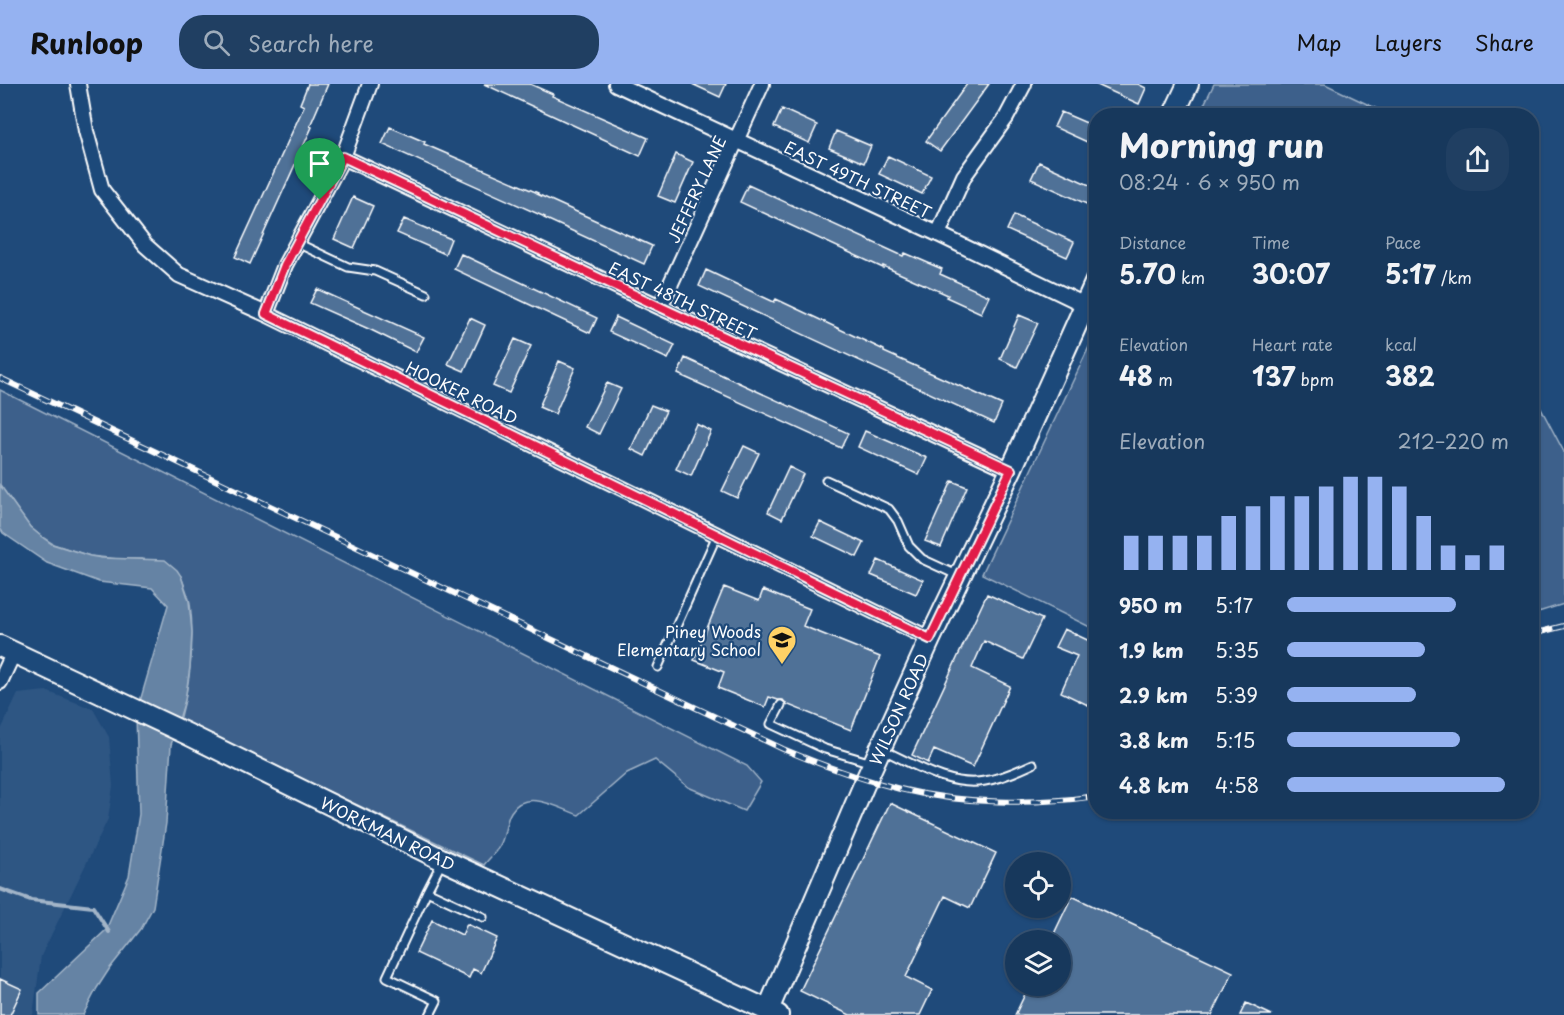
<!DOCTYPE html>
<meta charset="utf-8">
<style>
body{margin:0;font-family:"Playpen Sans",sans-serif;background:#203f62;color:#f1f3f6;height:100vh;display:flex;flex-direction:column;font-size:22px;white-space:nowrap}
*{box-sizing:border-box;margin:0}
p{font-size:20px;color:#9eacbb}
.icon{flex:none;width:33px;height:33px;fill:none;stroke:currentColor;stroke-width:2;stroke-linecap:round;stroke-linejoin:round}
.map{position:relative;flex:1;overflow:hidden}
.drawer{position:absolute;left:1089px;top:24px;width:450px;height:711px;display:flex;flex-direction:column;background:#17385c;border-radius:24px;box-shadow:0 2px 4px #0004,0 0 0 2px #365272}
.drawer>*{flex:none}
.buttons{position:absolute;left:1005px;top:768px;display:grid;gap:12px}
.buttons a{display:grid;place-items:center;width:66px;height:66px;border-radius:50%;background:#17385c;box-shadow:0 2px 4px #0004,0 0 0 2px #365272;font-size:30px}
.pin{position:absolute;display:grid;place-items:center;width:51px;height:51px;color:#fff;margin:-62px -26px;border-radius:50% 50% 50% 0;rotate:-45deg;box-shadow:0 0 6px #0007}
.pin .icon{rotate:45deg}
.round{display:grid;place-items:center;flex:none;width:63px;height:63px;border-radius:24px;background:#203f62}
.overview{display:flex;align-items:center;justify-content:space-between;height:102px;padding:0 30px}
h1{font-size:33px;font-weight:700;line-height:45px}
.metrics{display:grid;grid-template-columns:repeat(3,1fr);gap:9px;height:102px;padding:6px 30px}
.metrics div{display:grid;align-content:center}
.metrics b{font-size:26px;font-weight:700}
.metrics small{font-size:16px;font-weight:400}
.metrics p{font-size:16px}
.chart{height:168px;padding:12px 30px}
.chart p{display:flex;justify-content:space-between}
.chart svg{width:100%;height:108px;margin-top:6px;stroke:#95b2f1;stroke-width:6}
ul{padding:0 30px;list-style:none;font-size:20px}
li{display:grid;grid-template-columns:96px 72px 1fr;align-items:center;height:45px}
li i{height:15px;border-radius:8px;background:#95b2f1}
header{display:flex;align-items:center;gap:36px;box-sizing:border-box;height:84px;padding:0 30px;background:#95b2f1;color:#111}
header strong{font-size:28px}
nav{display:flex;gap:33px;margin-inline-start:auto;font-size:21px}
.search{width:420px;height:54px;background:#203f62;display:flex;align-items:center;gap:15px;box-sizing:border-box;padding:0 21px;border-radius:24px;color:#9eacbb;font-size:22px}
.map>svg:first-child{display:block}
.built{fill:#2e5683}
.green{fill:#3c618b;stroke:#9eb0c5;stroke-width:1.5}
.water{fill:#6583a4;stroke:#a3b5c8;stroke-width:1.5}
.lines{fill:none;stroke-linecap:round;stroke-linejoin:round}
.stream{stroke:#a3b5c8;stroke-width:4}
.building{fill:#507197;stroke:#fff;stroke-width:1.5}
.lane-casing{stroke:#fff;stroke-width:11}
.street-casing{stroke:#fff;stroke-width:18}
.secondary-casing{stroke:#fff;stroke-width:24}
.lane{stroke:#1f4a7a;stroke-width:7}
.street{stroke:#1f4a7a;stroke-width:14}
.secondary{stroke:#1f4a7a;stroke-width:20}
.rail-casing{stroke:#fff;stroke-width:6}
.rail{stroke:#1f4a7a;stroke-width:4;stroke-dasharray:11;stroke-linecap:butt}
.route-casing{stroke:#fff;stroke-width:12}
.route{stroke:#e11d48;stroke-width:8}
.labels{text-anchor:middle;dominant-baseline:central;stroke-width:4.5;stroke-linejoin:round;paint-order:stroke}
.street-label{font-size:16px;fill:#fff;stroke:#1f4a7a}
.poi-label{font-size:16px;fill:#fff;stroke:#1f4a7a;text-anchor:end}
</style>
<header>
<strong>Runloop</strong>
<div class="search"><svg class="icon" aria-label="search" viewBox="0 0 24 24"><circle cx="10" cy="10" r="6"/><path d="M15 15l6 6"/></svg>Search here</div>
<nav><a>Map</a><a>Layers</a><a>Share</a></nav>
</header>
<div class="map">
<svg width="1564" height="931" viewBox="0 0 1564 931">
<rect width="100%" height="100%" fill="#1f4a7a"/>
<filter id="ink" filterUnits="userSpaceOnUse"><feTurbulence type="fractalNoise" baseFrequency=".0167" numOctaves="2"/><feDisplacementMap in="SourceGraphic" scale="12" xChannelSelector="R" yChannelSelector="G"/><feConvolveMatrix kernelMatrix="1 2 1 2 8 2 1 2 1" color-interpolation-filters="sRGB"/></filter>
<g filter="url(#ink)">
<path class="built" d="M46 607 93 625 109 653 113 702 108 735 41 872 33 931H0V648L18 610Z"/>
<path class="green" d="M1214 0H1325L1390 31H1199Z
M1096 248V546L982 490Z
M1532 300 1537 317 1564 368V520L1532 530Z
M0 306 747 682 761 698 744 727 688 703 655 676 627 689 579 731C559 724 525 704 511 728 505 738 506 749 501 759 498 767 489 774 484 781L180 637C190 599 195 558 190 519 188 510 184 501 181 492L142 475H118L90 472 53 460 42 453 30 443 0 401Z"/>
<path class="water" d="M0 401 30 443 42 453 52 460 90 472 102 474 165 476 177 486 181 492 189 517 192 548 190 583 185 616 171 661 166 739 153 823 141 845 110 884 97 904 83 931H39V909L106 846 129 792 139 730 136 631 168 521 152 504 99 498 47 479 3 449 0 444Z"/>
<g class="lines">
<path class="stream" d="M0 805 31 816 93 823 109 848"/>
</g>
<path class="building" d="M308 0H328L310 42 312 43 250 180 235 173 304 22 300 20Z
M484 0H530L553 10 552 12 648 54 640 72Z
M692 0H726L720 13Z
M967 0H989L940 67 926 57Z
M1095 0H1138L1146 4 1139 20Z
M782 25 817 41 809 59 774 43Z
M1061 28 1096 43V62L1054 43Z
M390 43 425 58 424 60 538 109 537 110 652 162 644 180 544 134 545 133 382 60Z
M836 47 871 62 864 79 829 64Z
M676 70 693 78 675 119 658 112Z
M888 72 931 92 922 110 879 90Z
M1039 78 1096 104V110L1091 122 1031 95Z
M748 101 903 172 905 169 942 185 940 190 989 212 981 229 946 213 948 211 883 182V184L740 118Z
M353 113 373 122 354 164 334 155Z
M1014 131 1074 158 1067 173 1007 146Z
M404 135 451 155 445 170 397 149Z
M461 170 597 234 590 249 454 185Z
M706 186 774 218 776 215 884 266V268L1002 321 994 339 699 202Z
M317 205 424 253 416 268 371 246 310 219Z
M1019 231 1038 239 1017 283 1000 275Z
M616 233 675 261 668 275 609 248Z
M470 234 485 241 464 287 448 280Z
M515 255 531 262 509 309 493 302Z
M685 274 848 349 841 364 678 290Z
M559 277 575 284 555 330 539 323Z
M607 299 621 305 599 350 585 343Z
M651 321 666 327 645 372 631 365Z
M696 340 711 347 691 392 676 385Z
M865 347 927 374 919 391 858 363Z
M744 362 759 369 737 414 722 407Z
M789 383 803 390 782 435 768 428Z
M952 397 967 403 941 463 925 457Z
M820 438 864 459 857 473 813 452Z
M878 476 923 496 916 510 871 491Z
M724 503 759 517 763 506 810 525 803 542 880 573 851 646 786 620 783 616H778L769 613 765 623 718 604 724 588 694 576Z
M987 510 1042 535 1023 575 984 557 972 584 1010 602 973 683 934 666 928 679 912 671Z
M1064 545 1096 560V625L1061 608 1077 572 1055 563Z
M890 719 996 769 970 824 945 812 906 893 932 906 920 931H850L800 907Z
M1072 812 1233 888 1212 931H1015L1029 902H1060V856H1051Z
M432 836 462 851 467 840 497 854 481 889 473 885 469 894 416 869Z
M0 895 22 905 10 931H0Z
M1246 919 1272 931H1240Z"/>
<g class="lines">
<g class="lane-casing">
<path id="lane" d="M297 159 348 183 375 187 426 210
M826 396 889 425 898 437 909 462 922 475 959 492
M658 583 717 451
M781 621 771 640 825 665 872 679
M881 665C912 679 950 704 985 697 1002 694 1018 687 1033 680
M442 778 427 807 483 833
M427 807 387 893 437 917 430 931"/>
</g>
<g class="street-casing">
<path id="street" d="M78 0 86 47 102 106 145 161 179 191 266 230 930 555
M616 0 938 150 1085 221
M343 73 660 223 1011 386
M938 150 964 92 1006 34 1024 0
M660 223 762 0
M266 230 285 181 343 73 370 0
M0 598 14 568"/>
</g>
<g class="secondary-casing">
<path id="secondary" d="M1173 32 1188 0
M0 562 187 650 443 776 778 931
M768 926 866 696 930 555 1011 386 1096 197"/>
</g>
<use href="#lane" class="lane"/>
<use href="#street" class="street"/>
<use href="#secondary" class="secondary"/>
<g class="rail-casing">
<path id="rail" d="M0 294 783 665C821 681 860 695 900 705 961 720 1035 721 1096 712
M1532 550 1564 542"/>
</g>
<use href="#rail" class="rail"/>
</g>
</g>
<g class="lines" filter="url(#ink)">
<g class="route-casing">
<path id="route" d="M343 73 660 223 1011 386 930 555 266 230 285 181Z"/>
</g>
<use href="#route" class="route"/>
</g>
<defs>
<g id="school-pin" transform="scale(1.5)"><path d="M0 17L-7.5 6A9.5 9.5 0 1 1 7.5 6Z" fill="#ffd166" stroke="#1f4a7a"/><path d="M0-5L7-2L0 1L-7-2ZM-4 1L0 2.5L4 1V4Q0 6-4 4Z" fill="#111"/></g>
</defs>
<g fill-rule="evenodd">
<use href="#school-pin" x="782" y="556"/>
</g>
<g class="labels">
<g class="street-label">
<text transform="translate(858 95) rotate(25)">EAST 49TH STREET</text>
<text transform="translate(696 105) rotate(-65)">JEFFERY LANE</text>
<text transform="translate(683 216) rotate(25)">EAST 48TH STREET</text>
<text transform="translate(462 308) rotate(26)">HOOKER ROAD</text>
<text transform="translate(898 625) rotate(-66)">WILSON ROAD</text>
<text transform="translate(388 749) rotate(26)">WORKMAN ROAD</text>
</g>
<g class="poi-label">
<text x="761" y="547">Piney Woods<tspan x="761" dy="18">Elementary School</tspan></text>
</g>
</g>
</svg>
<div class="buttons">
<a><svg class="icon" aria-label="locate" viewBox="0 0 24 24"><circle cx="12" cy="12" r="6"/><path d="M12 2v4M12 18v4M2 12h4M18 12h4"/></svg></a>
<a><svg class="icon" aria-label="layers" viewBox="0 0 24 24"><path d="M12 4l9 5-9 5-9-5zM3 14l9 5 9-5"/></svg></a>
</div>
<div class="pin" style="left:320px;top:116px;background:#1e9e55"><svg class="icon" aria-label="arrive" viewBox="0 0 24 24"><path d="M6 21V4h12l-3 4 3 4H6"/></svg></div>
<section class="drawer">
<div class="overview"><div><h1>Morning run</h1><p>08:24 · 6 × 950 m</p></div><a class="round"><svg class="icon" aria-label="share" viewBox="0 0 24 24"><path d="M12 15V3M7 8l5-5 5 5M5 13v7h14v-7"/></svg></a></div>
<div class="metrics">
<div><p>Distance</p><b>5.70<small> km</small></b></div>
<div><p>Time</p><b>30:07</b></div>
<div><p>Pace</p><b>5:17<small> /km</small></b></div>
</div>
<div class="metrics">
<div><p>Elevation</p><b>48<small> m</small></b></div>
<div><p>Heart rate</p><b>137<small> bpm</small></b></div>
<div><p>kcal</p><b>382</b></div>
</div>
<div class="chart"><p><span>Elevation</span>212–220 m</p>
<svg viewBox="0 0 160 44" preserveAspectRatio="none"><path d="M5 44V30M15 44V30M25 44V30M35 44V30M45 44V22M55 44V18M65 44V14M75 44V14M85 44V10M95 44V6M105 44V6M115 44V10M125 44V22M135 44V34M145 44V38M155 44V34"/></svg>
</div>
<ul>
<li><b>950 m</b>5:17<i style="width:76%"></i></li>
<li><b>1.9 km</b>5:35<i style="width:62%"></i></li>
<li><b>2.9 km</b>5:39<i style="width:58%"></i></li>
<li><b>3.8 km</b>5:15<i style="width:78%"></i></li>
<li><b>4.8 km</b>4:58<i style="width:98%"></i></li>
</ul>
</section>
</div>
